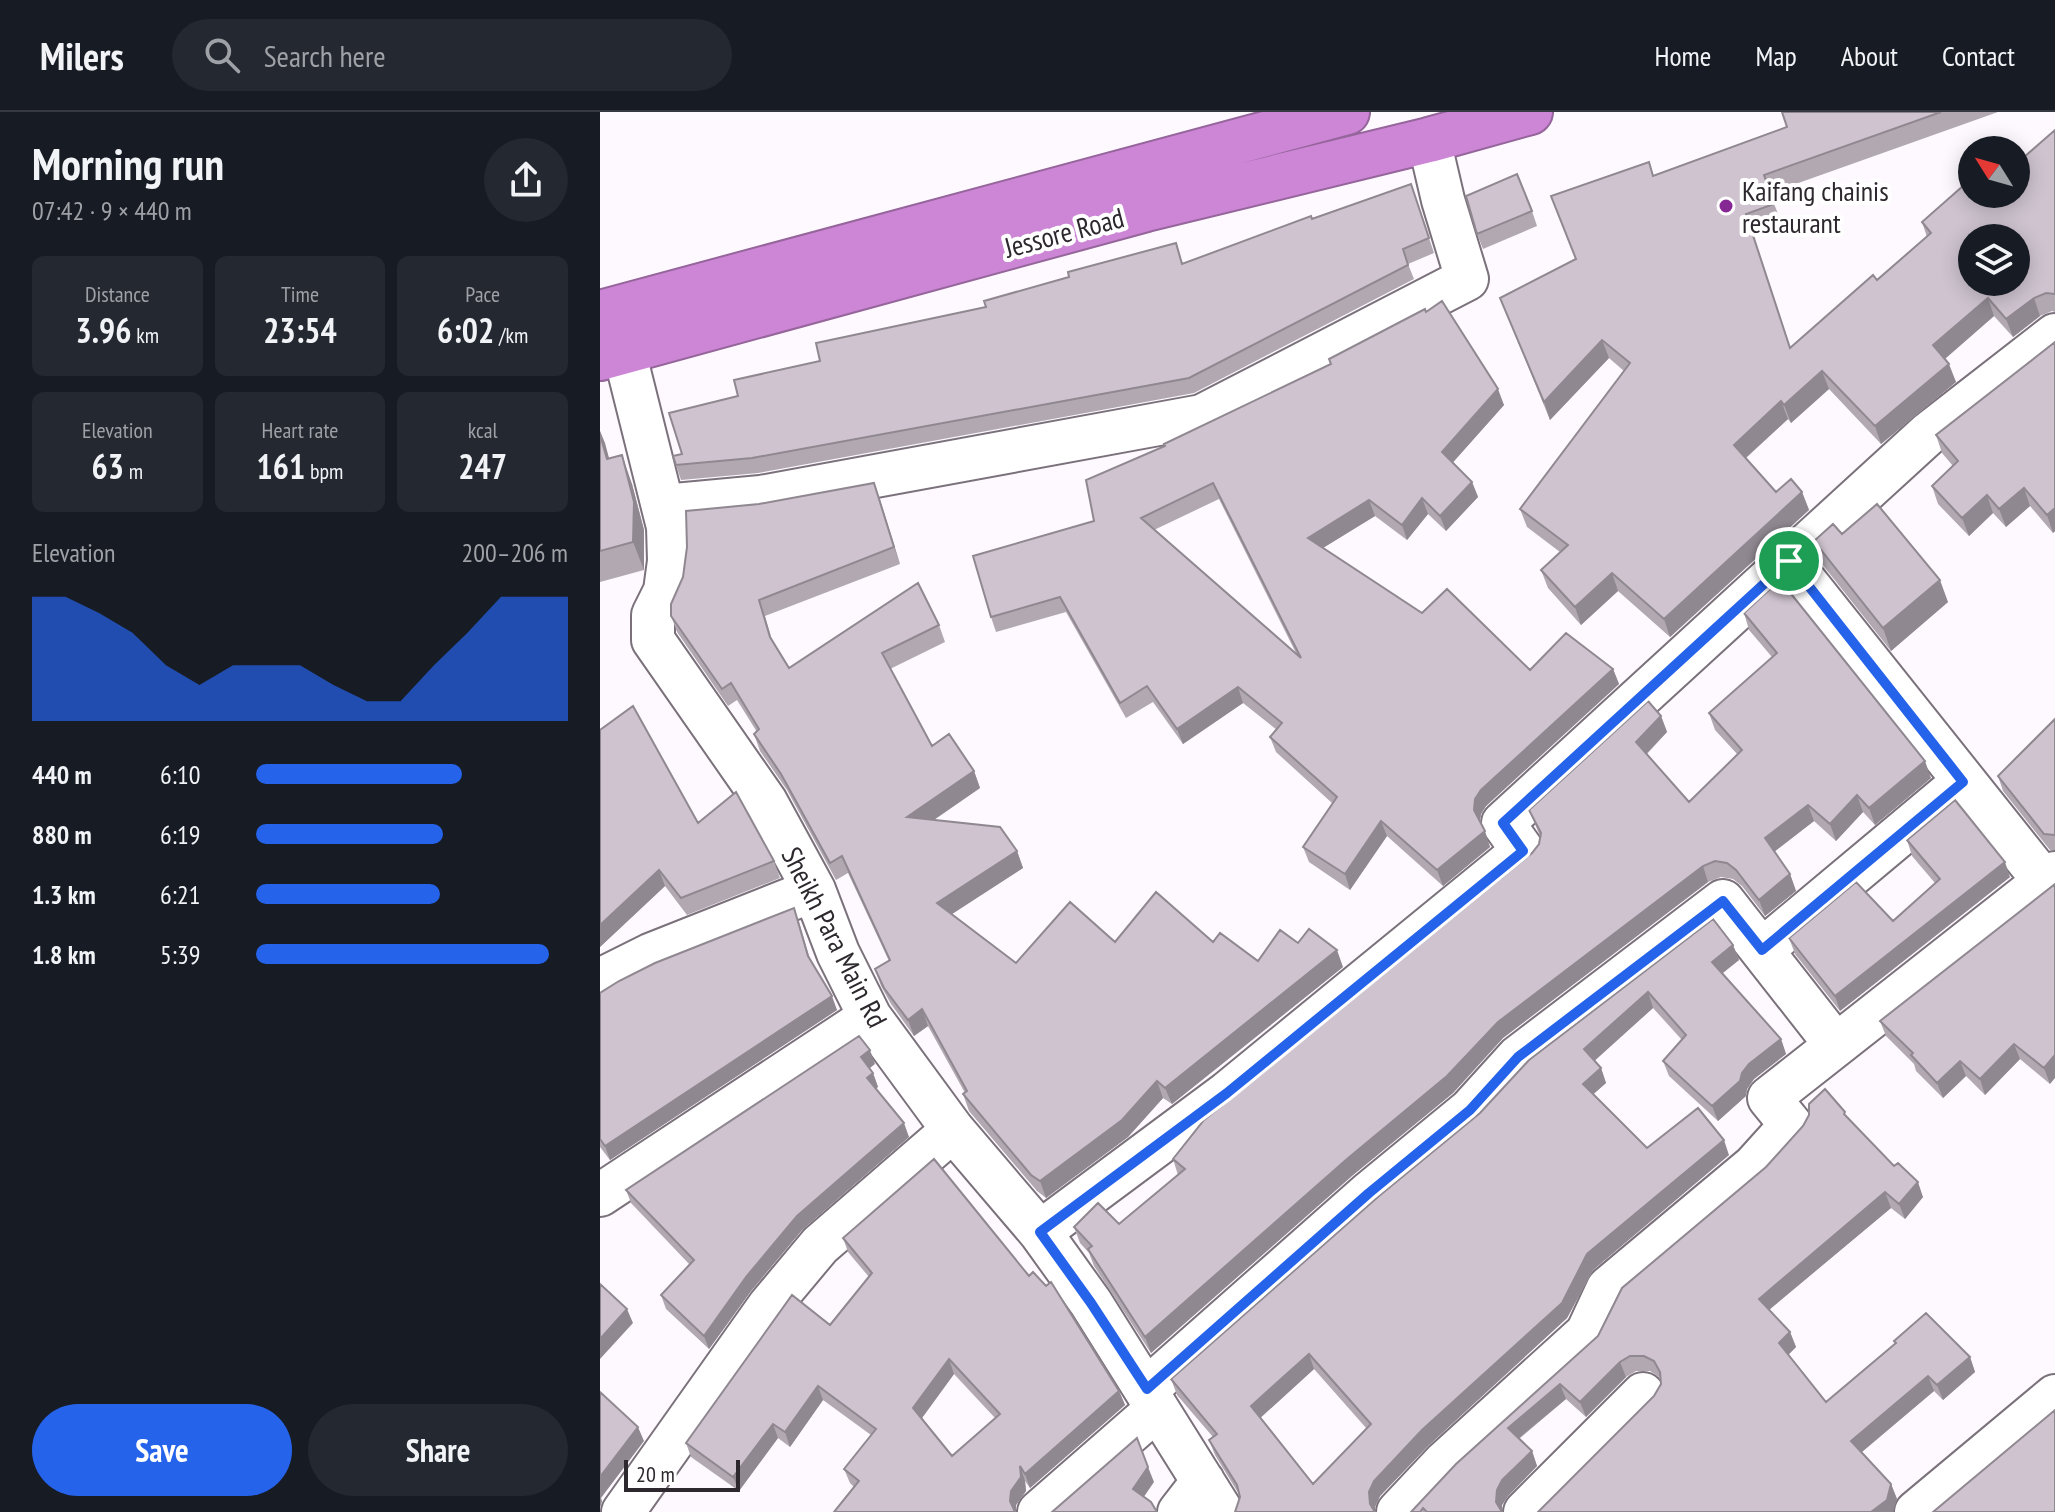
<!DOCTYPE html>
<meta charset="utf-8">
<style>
body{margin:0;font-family:"PT Sans Narrow",sans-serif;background:#242831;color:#f1f3f6;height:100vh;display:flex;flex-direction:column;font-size:30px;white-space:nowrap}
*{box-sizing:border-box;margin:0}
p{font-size:26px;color:#9ea1a6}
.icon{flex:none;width:44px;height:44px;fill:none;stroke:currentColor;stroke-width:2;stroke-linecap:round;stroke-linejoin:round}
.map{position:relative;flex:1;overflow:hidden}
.drawer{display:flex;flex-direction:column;background:#171b24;width:600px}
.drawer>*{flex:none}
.needle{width:52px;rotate:307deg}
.tools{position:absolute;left:1358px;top:24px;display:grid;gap:16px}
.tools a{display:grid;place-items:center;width:72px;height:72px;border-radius:50%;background:#171b24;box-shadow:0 4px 20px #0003;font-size:40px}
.scale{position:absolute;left:24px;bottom:20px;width:116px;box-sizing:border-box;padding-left:8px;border:4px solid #2d282d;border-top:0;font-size:22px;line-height:28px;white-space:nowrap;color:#2d282d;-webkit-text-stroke:6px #fff;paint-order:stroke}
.pin{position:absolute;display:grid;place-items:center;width:68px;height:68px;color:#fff;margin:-34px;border:4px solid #fff;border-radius:50%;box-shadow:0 2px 8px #0007}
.round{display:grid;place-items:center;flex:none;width:84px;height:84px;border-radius:42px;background:#242831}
.headline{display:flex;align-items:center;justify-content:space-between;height:136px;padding:0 32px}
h1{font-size:44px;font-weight:800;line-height:60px}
.stats{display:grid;grid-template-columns:repeat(3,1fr);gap:12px;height:136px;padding:8px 32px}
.stats div{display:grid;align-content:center;border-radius:12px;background:#242831;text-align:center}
.stats b{font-size:34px;font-weight:800}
.stats small{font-size:22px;font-weight:400}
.stats p{font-size:22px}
.chart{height:224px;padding:16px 32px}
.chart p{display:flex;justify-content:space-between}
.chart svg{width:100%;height:144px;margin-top:8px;fill:#2563eb;opacity:.7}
.action{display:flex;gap:16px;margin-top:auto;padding:16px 32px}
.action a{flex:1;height:92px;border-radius:48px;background:#2563eb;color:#fff;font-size:32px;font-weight:800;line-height:92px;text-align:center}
.action a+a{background:#242831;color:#f1f3f6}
ul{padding:0 32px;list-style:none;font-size:26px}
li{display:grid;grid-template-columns:128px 96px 1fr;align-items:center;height:60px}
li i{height:20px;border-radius:10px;background:#2563eb}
header{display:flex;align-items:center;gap:48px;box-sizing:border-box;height:112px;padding:0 40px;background:#171b24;border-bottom:2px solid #363941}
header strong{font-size:38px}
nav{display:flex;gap:44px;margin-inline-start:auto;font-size:28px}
.search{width:560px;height:72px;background:#242831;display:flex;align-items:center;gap:20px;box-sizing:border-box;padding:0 28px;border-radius:44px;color:#9ea1a6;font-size:30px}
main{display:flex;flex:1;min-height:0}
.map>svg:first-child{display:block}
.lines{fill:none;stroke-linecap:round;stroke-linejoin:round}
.street-casing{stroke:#7a717b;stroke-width:46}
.highway-casing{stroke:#95659b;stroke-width:48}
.street{stroke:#fff;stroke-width:42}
.highway{stroke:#cd86d6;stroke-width:44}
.wall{fill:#b1a8b2;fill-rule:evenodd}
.shaded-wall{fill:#908891}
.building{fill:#cec3cf;stroke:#908891;stroke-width:2;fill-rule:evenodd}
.route-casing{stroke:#fff;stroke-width:16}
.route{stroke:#2563eb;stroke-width:10}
.poi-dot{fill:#862893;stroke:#fff;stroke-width:3}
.labels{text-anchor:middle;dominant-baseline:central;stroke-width:8;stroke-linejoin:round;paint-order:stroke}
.poi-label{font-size:28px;fill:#2d282d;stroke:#fff;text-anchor:start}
.street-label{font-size:28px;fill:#2d282d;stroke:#fff}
</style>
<header>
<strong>Milers</strong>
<div class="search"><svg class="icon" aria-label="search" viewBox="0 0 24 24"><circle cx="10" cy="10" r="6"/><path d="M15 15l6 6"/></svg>Search here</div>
<nav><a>Home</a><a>Map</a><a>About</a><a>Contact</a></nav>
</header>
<main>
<section class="drawer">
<div class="headline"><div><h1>Morning run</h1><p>07:42 · 9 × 440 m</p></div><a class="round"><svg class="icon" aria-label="share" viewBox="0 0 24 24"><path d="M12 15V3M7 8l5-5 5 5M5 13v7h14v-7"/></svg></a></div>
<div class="stats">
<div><p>Distance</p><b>3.96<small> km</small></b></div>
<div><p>Time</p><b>23:54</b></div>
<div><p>Pace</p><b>6:02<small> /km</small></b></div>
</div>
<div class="stats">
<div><p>Elevation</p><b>63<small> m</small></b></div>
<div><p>Heart rate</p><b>161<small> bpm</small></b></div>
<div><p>kcal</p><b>247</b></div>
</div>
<div class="chart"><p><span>Elevation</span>200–206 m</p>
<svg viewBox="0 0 160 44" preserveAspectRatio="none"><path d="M0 44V6L10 6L20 11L30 17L40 27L50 33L60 27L70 27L80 27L90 33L100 38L110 38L120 27L130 17L140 6L150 6L160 6V44z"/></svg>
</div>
<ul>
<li><b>440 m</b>6:10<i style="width:66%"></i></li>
<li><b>880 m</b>6:19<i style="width:60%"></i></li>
<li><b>1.3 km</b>6:21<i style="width:59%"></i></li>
<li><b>1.8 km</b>5:39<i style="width:94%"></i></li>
</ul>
<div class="action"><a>Save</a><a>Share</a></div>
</section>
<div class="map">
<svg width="1455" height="1400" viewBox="0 0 1455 1400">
<rect width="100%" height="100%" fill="#fdf9fe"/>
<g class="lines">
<g class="street-casing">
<path id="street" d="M24 239 68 415 69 449 65 479 53 503V528L166 690 214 778 238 841 270 905 353 1018 440 1120 491 1191 622 1400
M64 394 161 385 602 304 867 167 843 88 829 28
M1189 449 1329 321 1455 223
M1162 838 1363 670
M0 868 50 843 214 778
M0 1083 270 905
M440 1120 627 981 923 739 903 711 1189 449 1444 769
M547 1277 769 1081 870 998 918 945 1123 789 1236 933
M23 1400 169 1194 220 1133 353 1018
M439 1400 557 1297
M579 1400 603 1369
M798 1400 845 1350 987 1221 1008 1176 1154 1054 1191 1013 1169 986 1455 761
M925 1400 1043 1282
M1316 1400 1455 1284"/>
</g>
<g class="highway-casing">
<path id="highway" d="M0 201 747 0
M0 246 546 97 829 28 930 0"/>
</g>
<use href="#street" class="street"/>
<use href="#highway" class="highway"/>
</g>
<path class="wall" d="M1182 0H1398L1170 81 1181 110 1152 120 1190 235 1277 168 1327 125 1322 110 1372 82H1416L1455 18V200L1452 199 1440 204 1413 225 1394 204 1345 247 1356 270 1281 332 1229 277 1191 311 1188 307 1146 346 1176 380H1202L1209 398 1070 525 1018 479 981 513 948 476 941 458 960 440 927 415 920 397 1024 259 1009 246 950 308 900 186 976 147 951 84 1054 63 1187 15Z
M811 72 834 141 808 152 814 167 594 281 158 361 81 368 76 353 82 342 138 284 220 249 386 195 583 151Z
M932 99 937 114 883 137 877 122Z
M826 200 904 293 853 350 872 370 878 385 846 419 828 402 807 428 775 404 723 436 822 501 930 558 1013 557 1019 572 886 694 881 702 880 710 890 735 843 774 787 724 750 778 709 750 703 735 732 691 676 640 670 625 677 618 643 591 583 632 553 590 526 606 466 500 396 520 391 505 494 409 565 334 731 252ZM619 387 697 543 554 418Z
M1455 230V419L1453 421 1430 394 1406 415 1393 401 1369 424 1338 392 1332 374 1353 354 1342 341 1336 323Z
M0 319 9 347 32 372 44 418V458L0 470Z
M280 388 300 452 165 504 172 528 189 556 339 513 345 530 290 557 332 634 374 659 380 676 334 708 417 739 423 756 351 802 416 851 515 830H613L658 849 698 831 743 855 572 992 563 986 528 1025 446 1086 437 1079 369 999 363 982 365 981 328 914 314 924 291 892 281 874 275 857 289 849 248 761 236 768 187 678 160 639 154 622 157 620 137 588 128 594 77 520 71 504Z
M1242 422 1348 490 1291 539 1222 452 1214 429Z
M1144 501 1331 666 1275 713 1263 700 1236 729 1214 709 1174 740 1190 762 1196 779 1165 804 1142 774 1133 767 1121 765 1108 770 903 926 853 981 753 1063 551 1241 494 1154 489 1141 480 1131 474 1115 519 1112 578 1063 573 1047 932 741 939 732 940 724 929 698 1061 604 1067 620 1047 642 1089 690 1138 643 1115 618 1109 601 1172 545 1149 518Z
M1455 607V738H1450L1403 679 1398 664Z
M0 618 98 711 174 749 180 766 87 803 65 774 0 835Z
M1307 728 1410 765 1240 899 1195 842 1189 826 1293 809 1335 771 1312 744Z
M1455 772 1450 972 1420 947 1385 983 1366 964 1343 986 1316 959 1314 952 1286 924 1280 909Z
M199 810 210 847 237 898 10 1048 0 1035V881Z
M1133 833 1139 848 1122 861 1181 927 1186 942 1154 967 1147 977 1146 984 1118 1009 1069 964 1063 949 1082 928 1053 896 994 948 1001 956 1006 971 993 982 1047 1036 1129 1043 993 1158 967 1206 828 1334 780 1384 775 1395V1400L640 1384 615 1343 609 1328 613 1325 577 1283 571 1267 880 1001 929 948ZM714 1257 767 1317 713 1372 660 1306Z
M275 952 269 956 273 961 278 975 276 976 309 1025 202 1118 151 1179 109 1237 66 1197 61 1183 90 1153 31 1091 26 1078Z
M1248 1006 1323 1085 1305 1107 1291 1096 1169 1198 1190 1220 1196 1235 1188 1243 1226 1290 1295 1232 1294 1229 1370 1245 1375 1260 1343 1288 1334 1279 1262 1340 1291 1372 1297 1387 1054 1284 1061 1272 1059 1265 1050 1259H1036L1026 1265 986 1305 966 1287 919 1327 932 1339 937 1354 908 1384 902 1393V1400H811Z
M243 1126 519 1279 525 1293 430 1376 425 1369 426 1379 416 1393 254 1375 250 1371 244 1357 271 1323 223 1288 190 1335 178 1326 139 1379 91 1345 86 1331 230 1213 269 1165 248 1140ZM354 1262 395 1306 352 1344 322 1306Z"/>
<path class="shaded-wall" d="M1388 186 1394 204 1340 251 1333 233Z
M1434 186 1440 204 1413 225 1406 207Z
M1002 228 1009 246 950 308 944 290Z
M1349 252 1356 270 1281 332 1275 314Z
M1222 259 1229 277 1191 311 1184 293Z
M898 277 904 293 848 356 842 340Z
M1181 289 1188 307 1140 351 1134 333Z
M0 319 5 331 17 376 7 347 0 323Z
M22 343 32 372 44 418V458L33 430Z
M872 370 878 385 846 419 840 404Z
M274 371 280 388 300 452 294 435Z
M1424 376 1430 394 1406 415 1399 397Z
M1202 380 1209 398 1070 525 1064 507Z
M1387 383 1393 401 1369 424 1362 406Z
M822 386 828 402 807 428 802 413Z
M769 388 775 404 713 442 708 426Z
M1455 396V419L1453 421 1447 403Z
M1012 461 1018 479 981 513 975 495Z
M1340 468 1348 490 1291 539 1283 516Z
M1013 557 1019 572 886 694 881 702 879 714 874 698 875 687 881 678Z
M638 575 643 591 583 632 577 617Z
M1061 604 1067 620 1042 646 1036 630Z
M1325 649 1331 666 1275 713 1269 696Z
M374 659 380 676 313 722 307 705Z
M1257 683 1263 700 1236 729 1230 712Z
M1208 693 1214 709 1170 743 1165 726Z
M781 709 787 724 750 778 745 762Z
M885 719 890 735 843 774 837 758Z
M417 739 423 756 343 808 337 791Z
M1405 750 1410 765 1240 899 1235 884Z
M1103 754 1108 770 903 926 853 981 753 1063 551 1241 545 1225 898 910Z
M59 758 65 774 0 835V813Z
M1190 762 1196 779 1165 804 1159 788Z
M1133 833 1139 848 1118 865 1112 850Z
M737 838 743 855 572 992 565 976Z
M1048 880 1053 896 990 953 984 937Z
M232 884 237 898 10 1048 5 1034Z
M322 897 328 914 314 924 308 908Z
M1181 927 1186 942 1154 967 1147 977 1146 984 1118 1009 1112 994 1149 952Z
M1414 932 1420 947 1385 983 1380 967Z
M270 938 275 952 266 959 261 945Z
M1455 943V966L1450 972 1444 956Z
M1360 949 1366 964 1343 986 1337 971Z
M1001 956 1006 971 988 987 983 972Z
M273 961 278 975 272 979 267 966Z
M557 969 563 986 528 1025 446 1086 440 1069Z
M304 1011 309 1025 202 1118 151 1179 109 1237 104 1224 146 1165 197 1104Z
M1124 1028 1129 1043 993 1158 967 1206 828 1334 780 1384 775 1395V1400L770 1392 769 1380 774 1369 987 1142Z
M1318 1070 1323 1085 1305 1107 1299 1092Z
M1285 1080 1291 1096 1164 1202 1159 1187Z
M27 1197 33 1211 0 1247V1227Z
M1190 1220 1196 1235 1184 1247 1179 1231Z
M709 1242 714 1257 657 1309 651 1294Z
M1370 1245 1375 1260 1343 1288 1337 1273Z
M349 1247 354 1262 319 1310 313 1296Z
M1020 1250 1026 1265 986 1305 980 1290Z
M1328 1264 1334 1279 1257 1344 1251 1329Z
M960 1272 966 1287 913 1331 908 1316Z
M218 1274 223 1288 190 1335 185 1320Z
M519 1279 525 1293 430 1376 425 1362Z
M173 1312 178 1326 139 1379 133 1365Z
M38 1315 44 1329 1 1386 2 1389 0 1396V1365Z
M932 1339 937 1354 908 1384 902 1393V1400L896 1390 897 1378 902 1368Z
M420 1354 425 1369 426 1379 416 1393V1400H414L410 1389 411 1379Z
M548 1355 554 1370 539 1392 533 1377Z
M1291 1372 1297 1387 1293 1400H1271Z"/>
<path class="building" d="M1182 0H1341L1164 63 1174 92 1146 102 1190 236 1273 163 1277 168 1331 121 1322 110 1372 66V82H1416V52L1455 18V182L1446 181 1434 186 1406 207 1388 186 1333 233 1349 252 1275 314 1222 259 1184 293 1181 289 1134 333 1176 380 1191 367 1202 380 1064 507 1012 461 975 495 941 458 968 433 920 397 1030 251 1002 228 944 290 900 186 976 147 951 84 1049 50 1053 64 1187 15ZM1372 126H1416V170H1372Z
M917 62 932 99 877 122 866 84Z
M811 72 829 126 803 137 808 153 589 266 152 346 76 353 73 344 82 342 69 301 138 284 134 268 220 249 216 231 386 195 384 189 469 165 468 160 576 131 582 152 711 104 712 107Z
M842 189 898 277 842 340 872 370 840 404 822 386 802 413 769 388 708 426 822 501 847 477 930 558 966 521 1013 557 881 678 875 687 874 698 885 719 837 758 781 709 745 762 703 735 737 685 670 625 682 611 638 575 577 617 547 574 520 591 460 485 391 505 373 444 494 409 486 368 565 334 564 332 731 252 729 247 825 197 826 200ZM613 371 701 546 541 406Z
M1455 230V396L1447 403 1424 376 1399 397 1387 383 1362 406 1332 374 1358 349 1336 323Z
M0 323 7 347 22 343 34 390 33 430 0 439Z
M274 371 294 435 159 488 170 525 189 556 318 471 339 513 282 541 332 634 349 622 374 659 307 705 400 715 417 739 337 791 416 851 470 790 515 830 556 780 613 830 620 821 658 849 680 818 698 831 709 817 737 838 565 976 557 969 522 1008 440 1069 431 1063 363 982 367 979 322 897 308 908 284 876 275 857 290 848 242 744 230 751 181 662 154 622 159 617 131 571 122 577 71 504V492L83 465 87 435 86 399 159 392Z
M1277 392 1340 468 1283 516 1214 429 1233 412 1242 422Z
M1180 468 1325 649 1269 696 1257 683 1230 712 1208 693 1165 726 1190 762 1159 788 1136 758 1127 751 1115 749 1103 754 898 910 847 964 747 1047 545 1225 488 1137 492 1134 474 1115 498 1091 519 1112 585 1057 573 1047 604 1008 932 741 939 732 941 721 929 698 1048 589 1061 604 1036 630 1089 690 1142 638 1109 601 1177 541 1144 501Z
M33 594 98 711 136 680 174 749 81 786 59 758 0 813V618Z
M1455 607V723L1444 722 1398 664Z
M1355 688 1405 750 1235 884 1189 826 1256 770 1293 809 1340 767 1307 728Z
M1455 772V943L1444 956 1414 932 1380 967 1360 949 1337 971 1311 943 1313 941 1280 909Z
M194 796 208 844 232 884 5 1034 0 1027V881L19 869 55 851Z
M1113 807 1133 833 1112 850 1181 927 1149 952 1142 961 1140 969 1112 994 1063 949 1086 923 1048 880 984 937 1001 956 983 972 1047 1036 1098 996 1124 1028 987 1142 962 1191 822 1318 774 1369 769 1380 770 1392 775 1400H635L640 1385 637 1373 609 1328 617 1322 571 1267 779 1084 880 1001 929 948ZM709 1242 771 1312 713 1372 651 1294Z
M259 924 270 938 261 945 273 961 267 966 304 1011 197 1104 146 1165 104 1224 61 1183 94 1148 26 1078Z
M1225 977 1245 1000 1244 1002 1294 1054 1298 1051 1318 1070 1299 1092 1285 1080 1159 1187 1190 1220 1179 1231 1226 1290 1296 1231 1294 1229 1326 1201 1370 1245 1337 1273 1328 1264 1251 1329 1291 1372 1287 1388 1271 1400H938L1054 1284 1061 1272 1060 1260 1054 1249 1044 1244H1030L1020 1250 980 1290 960 1272 908 1316 932 1339 902 1368 897 1378 896 1390 902 1400H827L823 1396 820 1400H811L856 1352 998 1224 1022 1176 1166 1055 1203 1014 1209 1003V992Z
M334 1047 429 1164 433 1160 446 1174 451 1170 519 1279 425 1362 420 1354 421 1365 411 1379 410 1389 415 1400H234L259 1369 244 1357 276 1317 218 1274 185 1320 173 1312 133 1365 86 1331 192 1183 230 1213 272 1161 243 1126ZM349 1247 400 1302 352 1344 313 1296Z
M0 1172 27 1197 0 1227Z
M0 1280 38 1315 0 1365Z
M1455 1298V1400H1333Z
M537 1326 548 1355 533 1377 551 1390 557 1400H452Z"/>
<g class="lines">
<g class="route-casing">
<path id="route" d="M1189 449 1363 670 1162 838 1123 789 918 945 870 998 769 1081 547 1277 491 1191 440 1120 627 981 923 739 903 711Z"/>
</g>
<use href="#route" class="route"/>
</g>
<circle class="poi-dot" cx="1126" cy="94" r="8"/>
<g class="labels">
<g class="poi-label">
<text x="1142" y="78">Kaifang chainis<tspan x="1142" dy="32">restaurant</tspan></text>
</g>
<g class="street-label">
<text transform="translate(464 120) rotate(-15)">Jessore Road</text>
<text transform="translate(235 825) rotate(63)">Sheikh Para Main Rd</text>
</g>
</g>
</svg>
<div class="tools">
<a><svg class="needle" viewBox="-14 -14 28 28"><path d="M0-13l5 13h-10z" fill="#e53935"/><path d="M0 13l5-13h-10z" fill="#9ea1a6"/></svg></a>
<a><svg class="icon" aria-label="layers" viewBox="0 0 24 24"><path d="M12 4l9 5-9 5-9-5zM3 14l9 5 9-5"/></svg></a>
</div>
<div class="scale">20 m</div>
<div class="pin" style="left:1189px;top:449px;background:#1e9e55"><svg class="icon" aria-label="arrive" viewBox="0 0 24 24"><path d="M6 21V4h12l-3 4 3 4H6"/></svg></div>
</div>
</main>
